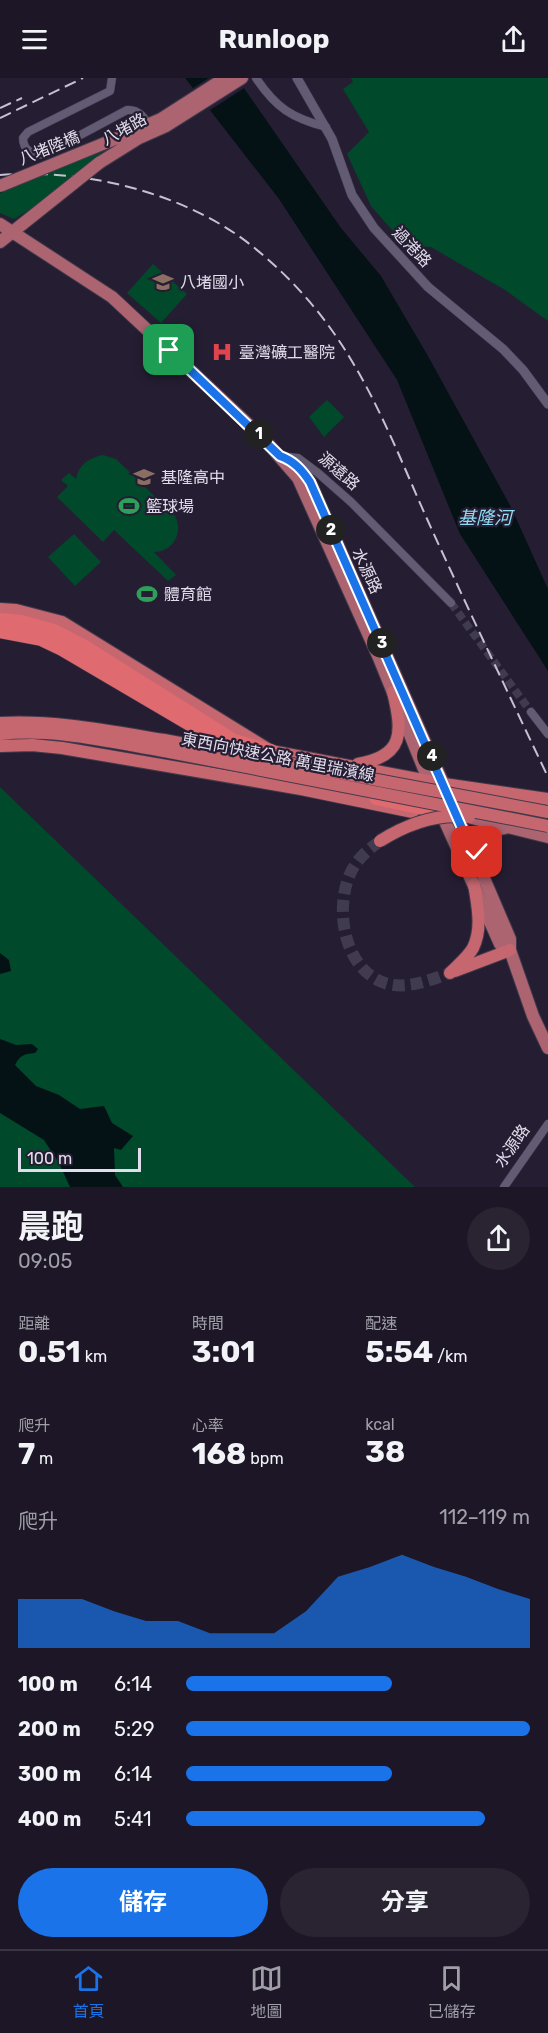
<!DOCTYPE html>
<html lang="zh-TW">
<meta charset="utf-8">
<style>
body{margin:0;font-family:Rubik,"Noto Sans TC",sans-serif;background:#292332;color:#f1f3f6;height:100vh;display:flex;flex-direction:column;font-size:22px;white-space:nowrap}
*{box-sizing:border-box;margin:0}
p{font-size:20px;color:#a09fa7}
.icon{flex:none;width:33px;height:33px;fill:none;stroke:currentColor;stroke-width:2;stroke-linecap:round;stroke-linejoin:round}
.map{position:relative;height:1109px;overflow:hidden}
.panel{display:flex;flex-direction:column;background:#1c1626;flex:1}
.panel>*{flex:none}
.scale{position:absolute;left:18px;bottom:15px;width:123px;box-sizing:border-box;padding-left:6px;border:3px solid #e2ddec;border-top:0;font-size:16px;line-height:21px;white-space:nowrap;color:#e2ddec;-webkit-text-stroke:4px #251e33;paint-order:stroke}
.pin{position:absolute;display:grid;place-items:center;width:51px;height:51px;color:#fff;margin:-26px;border-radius:12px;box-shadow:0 3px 9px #0006}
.km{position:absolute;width:30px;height:30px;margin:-15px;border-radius:50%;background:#222;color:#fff;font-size:16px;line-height:30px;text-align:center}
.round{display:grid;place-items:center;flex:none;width:63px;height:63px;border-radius:32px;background:#292332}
.head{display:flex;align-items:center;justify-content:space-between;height:102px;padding:0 18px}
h1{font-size:33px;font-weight:700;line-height:45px}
.stats{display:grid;grid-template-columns:repeat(3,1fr);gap:9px;height:102px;padding:6px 18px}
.stats div{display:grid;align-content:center}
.stats b{font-size:30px;font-weight:700}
.stats small{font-size:16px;font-weight:400}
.stats p{font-size:16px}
.chart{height:168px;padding:12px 18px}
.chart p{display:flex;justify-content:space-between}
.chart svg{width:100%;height:108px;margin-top:6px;fill:#1a73e8;opacity:.7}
.primary-button{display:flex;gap:12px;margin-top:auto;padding:12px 18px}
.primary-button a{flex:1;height:69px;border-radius:36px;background:#1a73e8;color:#fff;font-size:24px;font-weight:700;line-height:69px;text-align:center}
.primary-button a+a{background:#292332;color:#f1f3f6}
ul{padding:0 18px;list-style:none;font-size:20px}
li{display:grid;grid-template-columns:96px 72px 1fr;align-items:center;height:45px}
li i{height:15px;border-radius:8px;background:#1a73e8}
header{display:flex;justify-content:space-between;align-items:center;height:78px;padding:0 18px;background:#1c1626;font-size:27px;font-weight:700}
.tab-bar{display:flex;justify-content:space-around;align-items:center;height:84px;border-top:2px solid #3a3543;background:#1c1626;font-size:16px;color:#a09fa7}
.tab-bar a{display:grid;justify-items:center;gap:3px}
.tab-bar .selected{color:#1a73e8}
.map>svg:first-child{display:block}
.green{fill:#00492b}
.water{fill:#041216}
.pier{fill:#251e33}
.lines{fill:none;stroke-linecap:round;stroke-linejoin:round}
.minor-tunnel{stroke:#413b4f;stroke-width:8;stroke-dasharray:8 4;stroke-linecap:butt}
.trunk-tunnel{stroke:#413b4f;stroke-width:12;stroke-dasharray:12 6;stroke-linecap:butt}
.minor-casing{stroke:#423a4c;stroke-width:9}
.tertiary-casing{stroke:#423a4c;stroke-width:10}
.primary-casing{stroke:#423a4c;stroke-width:14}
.trunk-casing{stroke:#423a4c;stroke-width:14}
.motorway-casing{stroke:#423a4c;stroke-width:15}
.minor{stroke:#635a73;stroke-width:8}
.tertiary{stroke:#635a73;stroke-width:9}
.primary{stroke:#ad6471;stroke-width:12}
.trunk{stroke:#c66770;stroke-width:12}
.motorway{stroke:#df6a6f;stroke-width:14}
.rail{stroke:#c6c1d1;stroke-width:2;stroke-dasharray:12 6;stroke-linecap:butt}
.primary-bridge-casing{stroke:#423a4c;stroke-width:14;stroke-linecap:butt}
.trunk-bridge-casing{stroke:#423a4c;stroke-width:14;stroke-linecap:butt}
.primary-bridge{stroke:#ad6471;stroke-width:12}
.trunk-bridge{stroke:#c66770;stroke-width:12}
.route-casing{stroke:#fff;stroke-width:12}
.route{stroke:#1a73e8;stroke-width:8}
.labels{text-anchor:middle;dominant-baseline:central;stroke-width:4.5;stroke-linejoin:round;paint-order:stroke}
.street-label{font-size:16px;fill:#e2ddec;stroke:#251e33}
.poi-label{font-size:16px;fill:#e2ddec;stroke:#251e33;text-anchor:start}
.water-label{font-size:18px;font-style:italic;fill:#8eddf4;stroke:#251e33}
</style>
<header><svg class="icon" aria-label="menu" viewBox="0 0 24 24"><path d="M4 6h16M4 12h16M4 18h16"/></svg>Runloop<svg class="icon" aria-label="share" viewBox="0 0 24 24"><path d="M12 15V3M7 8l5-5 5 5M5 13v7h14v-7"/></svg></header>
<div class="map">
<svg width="548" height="1109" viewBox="0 0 548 1109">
<rect width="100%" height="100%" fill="#251e33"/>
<path class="green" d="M351 0H548V243L505 212 431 169 406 168 371 128 347 76 369 54 343 11 353 4Z
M111 67 36 128 14 141 0 135V115Z
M153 186 187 216 161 245 127 215Z
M327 322 344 339 324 359 309 339Z
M103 377 116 381 175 438C184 454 173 474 154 474L176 497 168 503 114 452 103 464 57 419 68 408 61 402 69 395 76 401C79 386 89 380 103 377Z
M74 456 101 484 75 508 48 479Z
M0 709 415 1109H0Z"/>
<path class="water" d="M185 0H237L341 150 381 198 428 278 511 429 548 511V593L460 456 397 302 279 121Z
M0 875 9 882 11 893 0 896Z
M0 961 16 967 32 966 38 971 35 975C24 976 20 977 15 987L36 1008 59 1017 80 1031 104 1028 112 1045 133 1058 121 1072 114 1070 115 1097 123 1109H70L59 1085 44 1062 0 1035Z"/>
<path class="pier" d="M209 0H241L246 9 207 34 190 12Z"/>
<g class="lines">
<path class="minor-tunnel" d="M451 525 531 634"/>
<path class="trunk-tunnel" d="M380 763C368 772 359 779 352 792 333 828 343 894 388 906 408 911 431 902 450 895"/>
<g class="minor-casing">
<path id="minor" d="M112 0 110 13 28 54 23 60C23 73 34 78 45 76L127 32C139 31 145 40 150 50
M256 0C276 30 292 40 326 49
M280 378 298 380 318 395 351 424 451 525
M531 634 548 656
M504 1109 548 1046"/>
</g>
<g class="tertiary-casing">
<path id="tertiary" d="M297 0 332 61 352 117 374 150 428 209 503 271 523 292 548 326"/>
</g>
<g class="primary-casing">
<path id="primary" d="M110 63 161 41 225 0
M99 85 139 60 166 48 242 0
M0 146 112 219 264 361 298 400 379 580 432 711
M0 164 74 105
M294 385 310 404 447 714
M503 728 540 743
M439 730 500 866 510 872
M454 730 510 861V872L533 938 548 970
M460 737 548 759
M477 782C476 764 487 752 505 750"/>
</g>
<g class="trunk-casing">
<path id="trunk" d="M0 531 16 532 62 544 271 673 428 703
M0 645C55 642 109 653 164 662
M0 656C54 650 111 664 164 673
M0 668 32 667 62 670 301 711 413 734
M358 686C404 678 403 655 393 614
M444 706 548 721
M455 893 510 872
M450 895C458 887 468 879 473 870 483 850 477 826 474 806"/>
</g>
<g class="motorway-casing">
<path id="motorway" d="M0 542 22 544 54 553 83 568 234 663 271 673
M0 553 41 561 62 571 239 675
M376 720 441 734"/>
</g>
<use href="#minor" class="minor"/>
<use href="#tertiary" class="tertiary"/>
<use href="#primary" class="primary"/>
<use href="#trunk" class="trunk"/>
<use href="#motorway" class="motorway"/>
<path class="rail" d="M0 30 22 20
M0 40 83 0
M0 97C84 90 186 115 252 168 291 199 325 238 350 280 383 334 406 395 432 452 470 535 509 617 548 699"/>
<g class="primary-bridge-casing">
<path id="primary-bridge" d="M74 105 99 85
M0 108 110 63"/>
</g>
<g class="trunk-bridge-casing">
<path id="trunk-bridge" d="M164 662 548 734
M164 673 548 748
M380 763C407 746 437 735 469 739"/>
</g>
<use href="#primary-bridge" class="primary-bridge"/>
<use href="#trunk-bridge" class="trunk-bridge"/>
</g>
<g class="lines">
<g class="route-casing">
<path id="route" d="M169 272 280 378C294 383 302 392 310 404L479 789 477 774"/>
</g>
<use href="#route" class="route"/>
</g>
<defs>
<g id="school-bare" transform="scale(1.62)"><path d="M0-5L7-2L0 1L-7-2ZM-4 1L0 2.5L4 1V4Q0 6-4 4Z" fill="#8d6e63" stroke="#251e33" stroke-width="2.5" paint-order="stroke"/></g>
<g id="hospital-bare" transform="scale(1.62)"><path d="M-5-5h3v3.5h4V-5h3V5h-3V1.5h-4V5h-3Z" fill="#e0444e" stroke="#251e33" stroke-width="2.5" paint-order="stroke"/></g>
<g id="stadium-bare" transform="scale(1.62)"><path d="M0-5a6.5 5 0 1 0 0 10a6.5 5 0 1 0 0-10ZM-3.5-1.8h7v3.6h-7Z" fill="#2e9e5b" stroke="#251e33" stroke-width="2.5" paint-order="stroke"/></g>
</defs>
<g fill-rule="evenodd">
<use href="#school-bare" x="163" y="204"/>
<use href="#hospital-bare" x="222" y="274"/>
<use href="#school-bare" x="144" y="399"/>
<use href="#stadium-bare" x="129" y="428"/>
<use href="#stadium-bare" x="147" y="516"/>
</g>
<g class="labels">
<g class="street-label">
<text transform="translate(124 51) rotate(-29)">八堵路</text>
<text transform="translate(49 70) rotate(-22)">八堵陸橋</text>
<text transform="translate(412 169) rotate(47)">過港路</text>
<text transform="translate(339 393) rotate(41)">源遠路</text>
<text transform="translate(367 493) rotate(65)">水源路</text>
<text transform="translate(278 679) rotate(11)">東西向快速公路 萬里瑞濱線</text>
<text transform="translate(512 1068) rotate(-55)">水源路</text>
</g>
<g class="poi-label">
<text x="180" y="204">八堵國小</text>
<text x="239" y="274">臺灣礦工醫院</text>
<text x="161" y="399">基隆高中</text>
<text x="146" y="428">籃球場</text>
<text x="164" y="516">體育館</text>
</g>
<g class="water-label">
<text x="485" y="440">基隆河</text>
</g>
</g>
</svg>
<div class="scale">100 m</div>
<div class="pin" style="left:169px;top:272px;background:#1e9e55"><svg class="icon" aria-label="arrive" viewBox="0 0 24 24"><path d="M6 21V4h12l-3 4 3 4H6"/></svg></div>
<div class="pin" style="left:477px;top:774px;background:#d93025"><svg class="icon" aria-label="check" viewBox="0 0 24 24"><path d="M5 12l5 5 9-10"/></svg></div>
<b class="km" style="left:259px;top:356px">1</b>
<b class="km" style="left:331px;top:452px">2</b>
<b class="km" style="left:382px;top:565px">3</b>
<b class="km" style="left:432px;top:678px">4</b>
</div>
<section class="panel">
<div class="head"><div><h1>晨跑</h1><p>09:05</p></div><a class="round"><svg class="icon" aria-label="share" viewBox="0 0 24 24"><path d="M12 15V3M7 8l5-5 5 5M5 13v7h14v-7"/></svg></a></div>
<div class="stats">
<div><p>距離</p><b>0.51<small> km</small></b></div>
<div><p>時間</p><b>3:01</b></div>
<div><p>配速</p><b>5:54<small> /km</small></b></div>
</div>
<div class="stats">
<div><p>爬升</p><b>7<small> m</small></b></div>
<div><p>心率</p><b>168<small> bpm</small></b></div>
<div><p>kcal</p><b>38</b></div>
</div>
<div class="chart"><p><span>爬升</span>112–119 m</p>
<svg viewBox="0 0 160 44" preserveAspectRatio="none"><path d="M0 44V24L10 24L20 24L30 29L40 33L50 33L60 38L70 38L80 38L90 29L100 15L110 11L120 6L130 11L140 15L150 20L160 24V44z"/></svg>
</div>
<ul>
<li><b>100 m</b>6:14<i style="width:60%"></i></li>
<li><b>200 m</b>5:29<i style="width:100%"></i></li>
<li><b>300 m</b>6:14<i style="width:60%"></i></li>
<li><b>400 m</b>5:41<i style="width:87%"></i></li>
</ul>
<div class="primary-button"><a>儲存</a><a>分享</a></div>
</section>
<nav class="tab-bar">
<a class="selected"><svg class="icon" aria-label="home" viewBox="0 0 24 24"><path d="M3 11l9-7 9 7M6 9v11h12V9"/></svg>首頁</a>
<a><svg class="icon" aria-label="map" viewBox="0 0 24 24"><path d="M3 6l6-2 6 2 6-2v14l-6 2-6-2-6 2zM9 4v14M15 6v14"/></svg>地圖</a>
<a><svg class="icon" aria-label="saved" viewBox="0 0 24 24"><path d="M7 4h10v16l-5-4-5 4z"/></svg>已儲存</a>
</nav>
